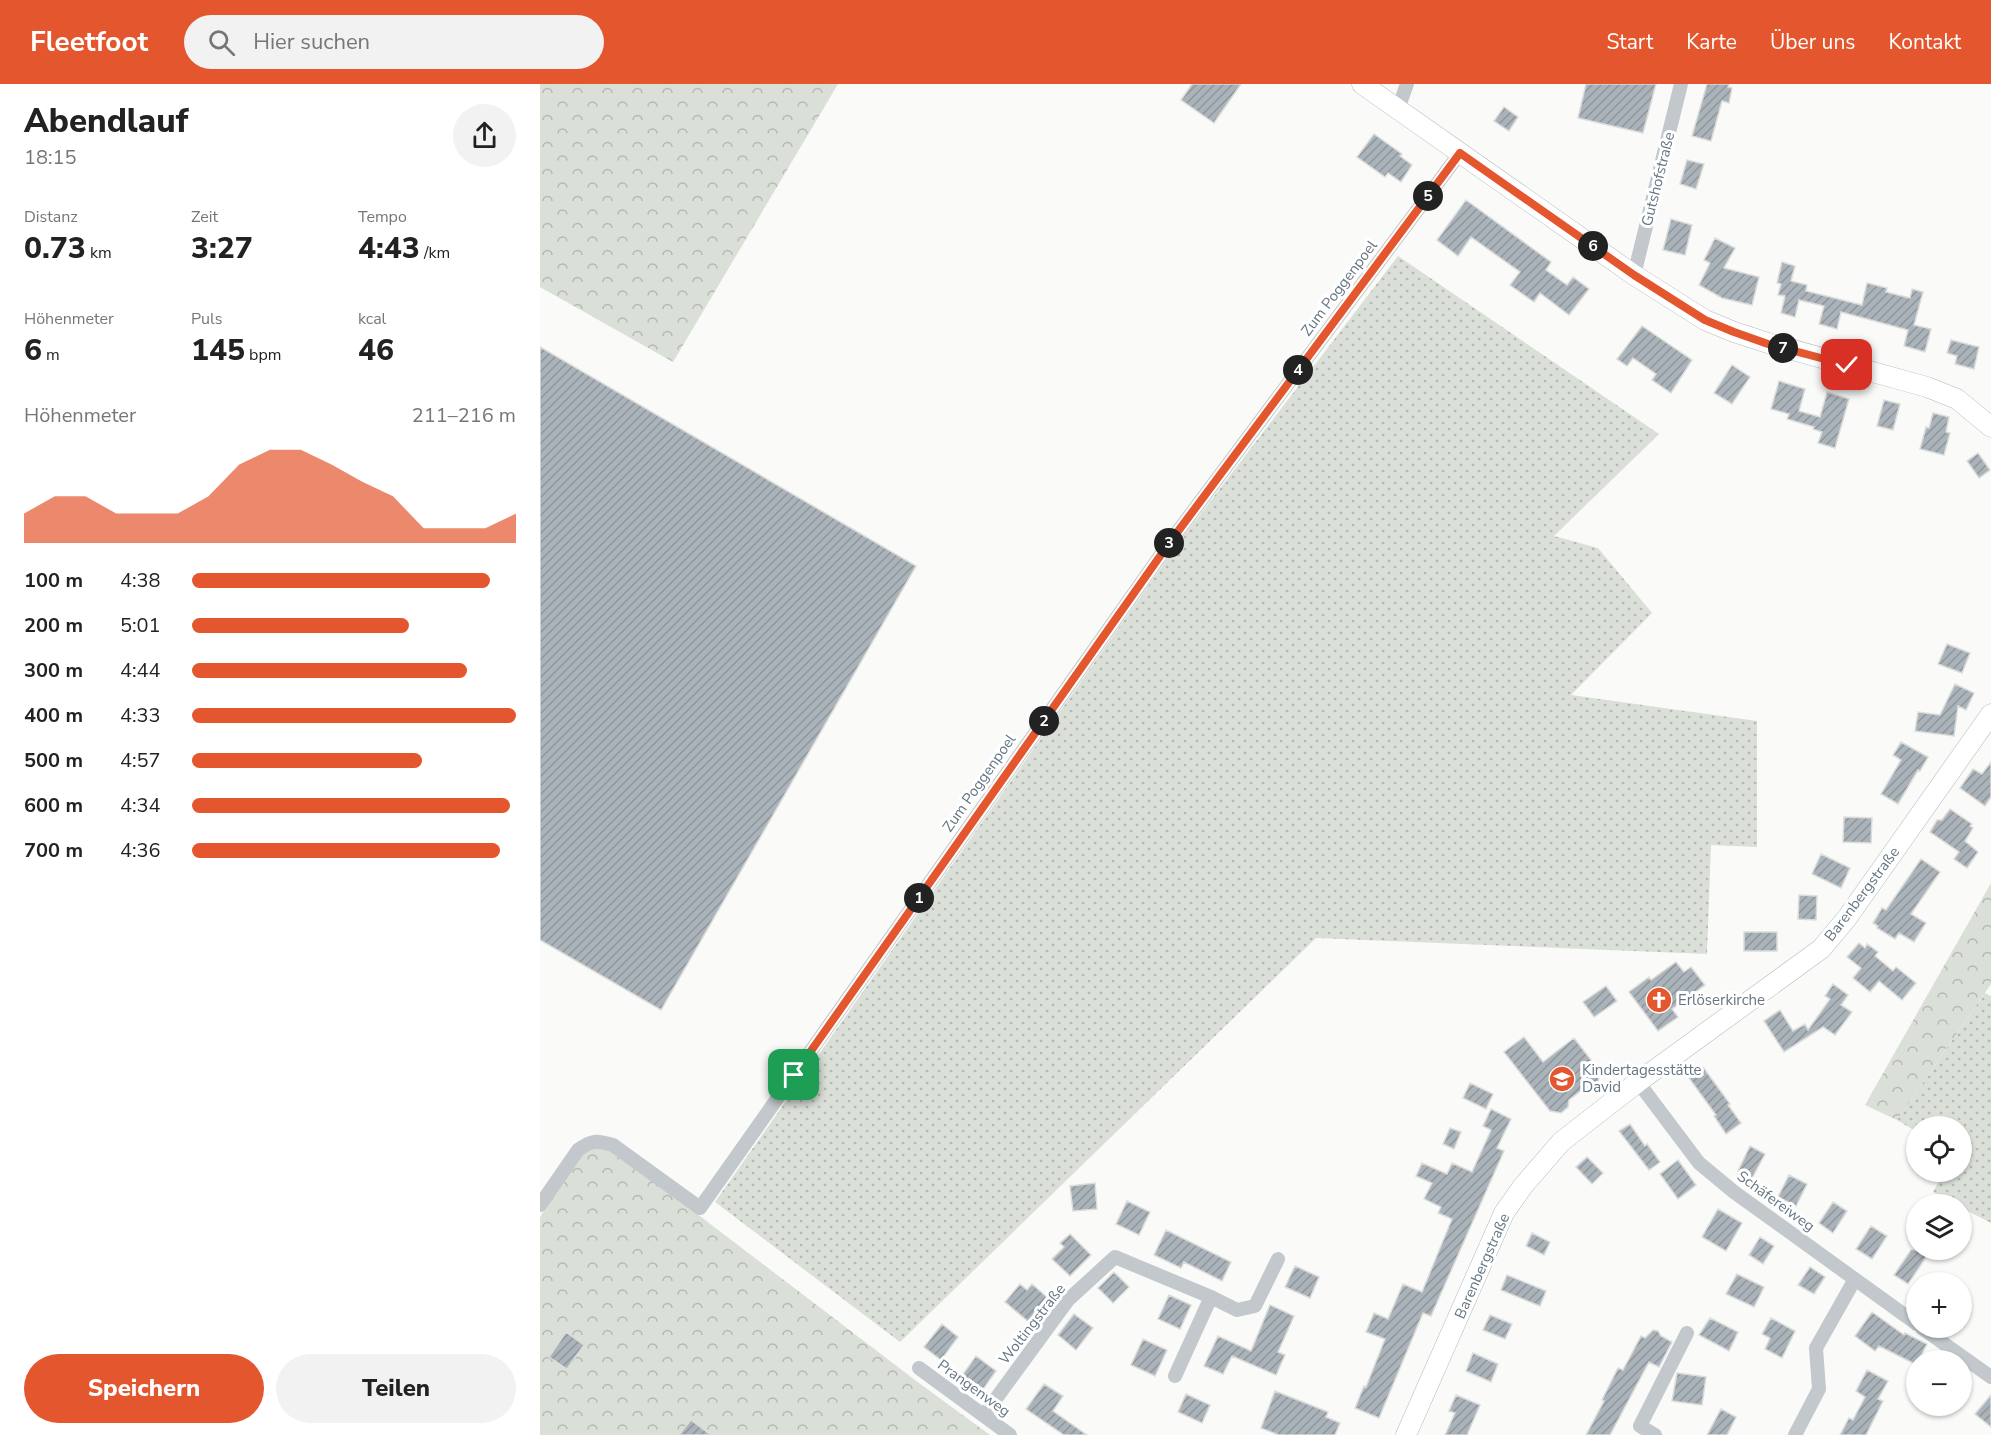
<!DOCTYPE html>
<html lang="de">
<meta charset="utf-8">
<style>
body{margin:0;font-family:"Nunito Sans",sans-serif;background:#f2f2f2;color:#222;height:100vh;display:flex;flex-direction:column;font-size:22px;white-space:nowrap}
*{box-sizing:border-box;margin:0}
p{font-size:20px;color:#767676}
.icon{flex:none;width:33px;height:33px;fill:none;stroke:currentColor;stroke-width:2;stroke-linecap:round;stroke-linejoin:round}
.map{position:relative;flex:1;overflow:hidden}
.side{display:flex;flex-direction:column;background:#fff;width:540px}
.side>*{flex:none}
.buttons{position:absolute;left:1366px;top:1032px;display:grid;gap:12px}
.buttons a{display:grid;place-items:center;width:66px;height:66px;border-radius:50%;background:#fff;box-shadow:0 2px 4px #0004;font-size:30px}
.pin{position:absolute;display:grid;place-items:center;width:51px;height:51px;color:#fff;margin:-26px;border-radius:12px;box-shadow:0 3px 9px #0006}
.km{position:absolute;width:30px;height:30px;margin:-15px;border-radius:50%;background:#222;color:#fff;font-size:16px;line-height:30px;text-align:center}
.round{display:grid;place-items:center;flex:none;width:63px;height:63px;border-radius:32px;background:#f2f2f2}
.head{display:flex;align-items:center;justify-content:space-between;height:102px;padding:0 24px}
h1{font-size:33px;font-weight:800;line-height:45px}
.figures{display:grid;grid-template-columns:repeat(3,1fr);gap:9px;height:102px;padding:6px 24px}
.figures div{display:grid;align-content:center}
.figures b{font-size:30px;font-weight:800}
.figures small{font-size:16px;font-weight:400}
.figures p{font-size:16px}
.chart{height:168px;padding:12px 24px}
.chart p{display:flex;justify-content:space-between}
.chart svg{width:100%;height:108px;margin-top:6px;fill:#e4572e;opacity:.7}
.action{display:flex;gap:12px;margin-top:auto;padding:12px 24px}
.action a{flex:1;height:69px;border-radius:36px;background:#e4572e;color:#fff;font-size:24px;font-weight:800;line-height:69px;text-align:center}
.action a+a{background:#f2f2f2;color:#222}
ul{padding:0 24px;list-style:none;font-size:20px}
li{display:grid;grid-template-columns:96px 72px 1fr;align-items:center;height:45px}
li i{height:15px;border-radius:8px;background:#e4572e}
header{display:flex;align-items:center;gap:36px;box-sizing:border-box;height:84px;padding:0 30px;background:#e4572e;color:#fff}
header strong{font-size:28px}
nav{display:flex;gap:33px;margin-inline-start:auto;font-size:21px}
.search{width:420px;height:54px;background:#f2f2f2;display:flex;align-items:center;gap:15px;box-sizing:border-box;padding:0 21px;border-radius:33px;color:#767676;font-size:22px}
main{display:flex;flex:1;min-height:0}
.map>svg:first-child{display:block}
.grass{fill:url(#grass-dots)}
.forest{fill:url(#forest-crowns)}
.building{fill:url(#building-hatch);stroke:#dcdcda;stroke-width:1.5}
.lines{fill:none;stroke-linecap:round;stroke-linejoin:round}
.secondary-casing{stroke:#b3babf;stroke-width:21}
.street{stroke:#c3c8cc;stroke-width:14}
.secondary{stroke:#fff;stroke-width:20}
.route-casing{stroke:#fff;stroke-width:12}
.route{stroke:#e4572e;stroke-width:8}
.labels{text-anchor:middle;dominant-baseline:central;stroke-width:6;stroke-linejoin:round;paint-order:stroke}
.street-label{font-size:15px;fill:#657683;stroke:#fff}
.poi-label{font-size:15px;fill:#657683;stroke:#fff;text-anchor:start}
</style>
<header>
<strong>Fleetfoot</strong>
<div class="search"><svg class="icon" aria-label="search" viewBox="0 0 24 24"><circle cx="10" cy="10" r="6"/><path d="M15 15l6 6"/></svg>Hier suchen</div>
<nav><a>Start</a><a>Karte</a><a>Über uns</a><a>Kontakt</a></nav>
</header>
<main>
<section class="side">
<div class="head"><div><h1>Abendlauf</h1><p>18:15</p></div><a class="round"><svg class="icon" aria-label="share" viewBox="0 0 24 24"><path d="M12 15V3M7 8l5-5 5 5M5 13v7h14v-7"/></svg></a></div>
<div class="figures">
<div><p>Distanz</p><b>0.73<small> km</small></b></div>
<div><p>Zeit</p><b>3:27</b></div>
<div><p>Tempo</p><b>4:43<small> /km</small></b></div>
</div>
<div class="figures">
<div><p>Höhenmeter</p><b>6<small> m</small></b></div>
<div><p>Puls</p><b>145<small> bpm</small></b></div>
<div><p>kcal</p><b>46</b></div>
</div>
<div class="chart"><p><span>Höhenmeter</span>211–216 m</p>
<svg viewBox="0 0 160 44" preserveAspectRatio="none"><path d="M0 44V32L10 25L20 25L30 32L40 32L50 32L60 25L70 12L80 6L90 6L100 12L110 19L120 25L130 38L140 38L150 38L160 32V44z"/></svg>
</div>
<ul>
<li><b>100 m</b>4:38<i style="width:92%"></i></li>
<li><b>200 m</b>5:01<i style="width:67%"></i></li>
<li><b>300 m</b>4:44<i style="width:85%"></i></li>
<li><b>400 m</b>4:33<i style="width:100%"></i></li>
<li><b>500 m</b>4:57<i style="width:71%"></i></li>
<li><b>600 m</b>4:34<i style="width:98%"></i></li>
<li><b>700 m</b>4:36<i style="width:95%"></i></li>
</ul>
<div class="action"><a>Speichern</a><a>Teilen</a></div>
</section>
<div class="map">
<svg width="1451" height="1351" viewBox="0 0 1451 1351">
<defs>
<pattern id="grass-dots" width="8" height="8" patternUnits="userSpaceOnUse" patternTransform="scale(1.5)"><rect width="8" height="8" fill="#dadfd7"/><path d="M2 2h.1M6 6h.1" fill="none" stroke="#b4b9b4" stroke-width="1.8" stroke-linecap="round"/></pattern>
<pattern id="forest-crowns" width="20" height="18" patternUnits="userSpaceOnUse" patternTransform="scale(1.5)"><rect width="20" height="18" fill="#dadfd7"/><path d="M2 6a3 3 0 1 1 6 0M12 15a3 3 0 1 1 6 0" fill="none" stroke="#b4b9b4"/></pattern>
<pattern id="building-hatch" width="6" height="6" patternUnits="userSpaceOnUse" patternTransform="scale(1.5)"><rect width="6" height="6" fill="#aab3b9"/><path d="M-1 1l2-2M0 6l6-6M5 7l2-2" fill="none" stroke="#8e969c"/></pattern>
</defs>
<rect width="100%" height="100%" fill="#fafaf8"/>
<path class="grass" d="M858 172 1119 350 1014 452 1058 464 1112 529 1031 611 1217 637V763L1171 761 1167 870 776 854 360 1258 175 1118 639 458Z
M1445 909 1451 912V1139L1422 1124V1120H1416L1393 1108 1404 1088H1422V1042H1377V1048L1357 1036Z"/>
<path class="forest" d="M0 0H298L133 278 0 203Z
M1451 799V900L1357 1036 1325 1021Z
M51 1061 72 1065 375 1296 450 1351H0V1133L41 1066Z"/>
<path class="building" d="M652 0H701L674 39 641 16Z
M1046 0H1116L1103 49 1038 34Z
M1167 0H1189L1188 3 1192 4 1189 19 1182 17 1171 57 1152 52Z
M964 23 978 33 969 47 954 37Z
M834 50 862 70 860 72 872 81 861 98 848 89 845 93 817 73Z
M1147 76 1164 80 1156 105 1140 100Z
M926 116 1011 178 1006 186 1027 201 1033 193 1049 205 1029 231 1000 209 994 218 974 204 970 201 980 188 931 153 918 172 897 156Z
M1131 135 1152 141 1145 171 1123 166Z
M1175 154 1195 164 1184 184 1219 193 1212 221 1182 214 1159 201 1170 179 1164 176Z
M1242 178 1255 182 1251 197 1267 201 1266 207 1322 221 1327 199 1347 204 1346 208 1370 214 1372 205 1383 208 1374 241 1391 245 1385 268 1364 262 1368 246 1301 228 1297 245 1279 240 1284 222 1259 216 1255 233 1241 229 1245 212 1238 211 1241 200 1237 199Z
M1102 242 1152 276 1131 309 1112 296 1116 290 1093 274 1087 282 1077 275Z
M1411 256 1439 263 1434 285 1415 280 1417 272 1407 269Z
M0 263 376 482 121 926 0 856Z
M1192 281 1210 293 1192 320 1174 309Z
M1239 297 1265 305 1259 327 1280 333 1287 308 1309 315 1295 364 1278 359 1282 348 1273 345 1274 343 1247 335 1249 330 1231 325Z
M1344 316 1360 320 1353 346 1337 342Z
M1393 329 1409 333 1406 348 1410 349 1404 371 1380 365 1386 343 1389 344Z
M1438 369 1450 386 1439 394 1427 377Z
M1407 560 1430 569 1422 589 1398 580Z
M1415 600 1434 609 1426 626 1418 622 1414 652 1375 647 1378 628 1400 631Z
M1361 658 1388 673 1380 687 1378 686 1358 720 1341 710 1361 676 1353 671Z
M1451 678V713L1445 722 1420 704 1433 685 1442 690Z
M1410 725 1432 740 1430 742 1433 744 1425 757 1438 768 1427 784 1414 775 1419 768 1390 748 1397 736H1402Z
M1304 733 1332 734 1331 759 1303 758Z
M1281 770 1310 784 1301 804 1272 790Z
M1381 775 1400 788 1371 830 1386 839 1374 858 1359 849 1355 855 1337 844 1338 842 1333 839 1342 824 1346 826Z
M1259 811 1277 812 1276 836 1258 835Z
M1204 848H1237V867H1204Z
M1319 859 1325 864 1327 860 1338 868 1335 872 1353 887 1356 883 1376 899 1362 916 1339 897 1330 908 1313 894 1321 884 1307 873Z
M1136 878 1144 888 1151 883 1165 901 1132 925 1138 933 1118 947 1089 908 1109 893 1111 896Z
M1293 900 1308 911 1301 921 1312 928 1295 951 1283 943 1244 968 1224 937 1240 926 1253 947 1265 940 1268 946 1290 915 1285 912Z
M1066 902 1077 917 1054 933 1043 918Z
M984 953 1003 978 1034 954 1051 976 1052 981 1059 990 1058 1000 1049 1007 1042 1006 1029 1016 1028 1023 1021 1029 1010 1027 964 968Z
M1163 983 1190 1020 1188 1021 1201 1039 1186 1050 1174 1032 1176 1031 1149 994Z
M930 999 953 1010 946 1025 923 1014Z
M951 1025 971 1035 957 1064 964 1067 891 1232 883 1229 839 1334 815 1324 824 1302 826 1303 845 1255 826 1248 834 1229 848 1235 863 1200 882 1208 912 1135 898 1129 901 1123 884 1115 892 1099 876 1092 882 1079 907 1090 912 1079 932 1088 951 1046 943 1042Z
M1090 1040 1105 1062 1107 1060 1120 1078 1109 1086 1079 1047Z
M910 1044 921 1048 914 1065 903 1060Z
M1210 1062 1225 1070 1212 1094 1198 1087Z
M1047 1073 1063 1089 1052 1100 1036 1083Z
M1138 1076 1156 1101 1138 1115 1120 1090Z
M1249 1091 1267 1100 1256 1122 1238 1113Z
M555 1099 557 1125 533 1127 530 1102Z
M587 1117 610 1128 599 1151 576 1140Z
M1293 1118 1307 1127 1293 1149 1279 1139Z
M1178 1125 1202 1139 1186 1167 1162 1153Z
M1331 1142 1347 1152 1332 1175 1316 1165Z
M626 1146 691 1178 682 1197 644 1178 641 1184 614 1171Z
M992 1149 1010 1158 1004 1171 986 1162Z
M530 1150 551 1171 530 1192 512 1175 524 1163 520 1159Z
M1220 1153 1234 1162 1223 1180 1209 1171Z
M1371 1166H1391L1368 1200 1354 1191Z
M755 1182 779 1193 770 1214 745 1203Z
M1270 1183 1285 1193 1274 1210 1258 1201Z
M574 1188 589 1203 573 1219 558 1204Z
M1197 1190 1224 1203 1214 1223 1186 1210Z
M967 1191 1006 1207 1000 1222 961 1206Z
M480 1200 487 1206 492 1200 509 1215 490 1239 465 1218Z
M629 1211 651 1221 640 1245 618 1235Z
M730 1221 754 1232 738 1268 745 1271 736 1291 692 1272 683 1290 664 1282 678 1252 711 1267Z
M1332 1228 1364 1251 1365 1249 1387 1260 1379 1276H1377V1281L1339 1262 1335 1267 1315 1252Z
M534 1230 553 1244 536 1266 518 1251Z
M950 1231 972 1240 965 1255 943 1246Z
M1170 1234 1198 1248 1189 1267 1159 1251Z
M1231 1234 1255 1247 1242 1274 1225 1265 1230 1254 1222 1250Z
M402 1240 418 1253 401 1276 384 1263Z
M1113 1246 1118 1247 1121 1252 1132 1258 1119 1283 1109 1278 1070 1351H1046L1064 1317 1062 1316 1078 1284 1083 1286 1101 1252 1105 1254Z
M26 1248 44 1261 27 1285 9 1273Z
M603 1255 627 1266 615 1292 591 1281Z
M933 1269 958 1280 951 1298 926 1287Z
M436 1272 456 1287 441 1308 421 1293Z
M1327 1286 1348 1297 1338 1315 1343 1317 1326 1351H1300L1309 1334 1313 1336 1325 1313 1316 1307Z
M1137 1289 1166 1293 1162 1321 1132 1317Z
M504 1300 523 1312 513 1327 547 1351H524L486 1325Z
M735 1307 788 1328 786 1333 800 1339 795 1351H739L721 1344Z
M646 1310 670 1321 662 1339 638 1328Z
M916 1311 940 1321 927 1351H905L915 1329 909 1327Z
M1451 1311V1343L1435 1330Z
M1181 1325 1196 1333 1187 1351H1167Z
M151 1336 171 1351H139Z"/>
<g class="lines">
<g class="secondary-casing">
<path id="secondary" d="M822 0 1094 191 1165 236 1194 248 1228 259 1387 303 1417 315 1451 343
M866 1351 964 1129 983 1102 1021 1058 1098 998 1281 865 1307 834 1451 630"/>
</g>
<path class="street" d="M858 25 867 0
M1094 191 1141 0
M1098 998 1159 1079 1194 1108 1377 1240
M0 1121 38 1066C52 1056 56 1056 73 1061L160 1124 630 458 920 69
M1382 1244 1451 1293
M379 1284 470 1351
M635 1292 671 1213
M444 1331 528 1216 575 1173 671 1213 697 1226 715 1222 738 1175
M1115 1351 1100 1342 1147 1249
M1255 1351 1279 1305 1276 1264 1315 1195"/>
<use href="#secondary" class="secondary"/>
</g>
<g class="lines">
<g class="route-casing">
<path id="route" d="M254 991 630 458 920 69 1094 191 1165 236 1194 248 1228 260 1307 281"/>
</g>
<use href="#route" class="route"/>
</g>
<defs>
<g id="church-disc" transform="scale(1.35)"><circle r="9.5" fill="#e4572e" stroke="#fff"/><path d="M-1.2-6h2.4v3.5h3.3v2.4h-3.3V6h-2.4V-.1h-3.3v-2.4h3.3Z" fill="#fff"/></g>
<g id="school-disc" transform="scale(1.35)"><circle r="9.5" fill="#e4572e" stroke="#fff"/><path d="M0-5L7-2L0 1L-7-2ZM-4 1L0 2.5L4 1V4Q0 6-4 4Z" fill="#fff"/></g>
</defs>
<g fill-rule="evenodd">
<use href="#church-disc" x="1119" y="916"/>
<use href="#school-disc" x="1022" y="995"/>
</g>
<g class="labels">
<g class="street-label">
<text transform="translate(1118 95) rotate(-76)">Gutshofstraße</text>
<text transform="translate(799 204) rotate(-53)">Zum Poggenpoel</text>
<text transform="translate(439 699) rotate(-55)">Zum Poggenpoel</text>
<text transform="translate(1322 810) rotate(-53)">Barenbergstraße</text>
<text transform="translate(1236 1117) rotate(36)">Schäfereiweg</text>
<text transform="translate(942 1182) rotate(-66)">Barenbergstraße</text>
<text transform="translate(492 1240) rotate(-52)">Woltingstraße</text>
<text transform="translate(434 1304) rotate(36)">Prangenweg</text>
</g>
<g class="poi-label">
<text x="1138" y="916">Erlöserkirche</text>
<text x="1042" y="986">Kindertagesstätte<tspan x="1042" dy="17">David</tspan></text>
</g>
</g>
</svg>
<div class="buttons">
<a><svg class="icon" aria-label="locate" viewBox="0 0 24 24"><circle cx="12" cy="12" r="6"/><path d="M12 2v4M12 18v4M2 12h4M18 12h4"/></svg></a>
<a><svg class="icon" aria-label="layers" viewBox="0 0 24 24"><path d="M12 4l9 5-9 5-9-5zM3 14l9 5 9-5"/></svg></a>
<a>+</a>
<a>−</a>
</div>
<div class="pin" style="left:254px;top:991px;background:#1e9e55"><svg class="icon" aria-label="arrive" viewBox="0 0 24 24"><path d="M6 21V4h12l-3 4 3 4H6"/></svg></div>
<div class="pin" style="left:1307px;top:281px;background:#d93025"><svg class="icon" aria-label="check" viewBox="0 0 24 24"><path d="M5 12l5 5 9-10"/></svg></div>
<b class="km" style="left:379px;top:814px">1</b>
<b class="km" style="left:504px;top:637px">2</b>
<b class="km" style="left:629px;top:459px">3</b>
<b class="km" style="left:758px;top:286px">4</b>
<b class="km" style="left:888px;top:112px">5</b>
<b class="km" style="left:1053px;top:162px">6</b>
<b class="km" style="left:1243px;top:264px">7</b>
</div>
</main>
